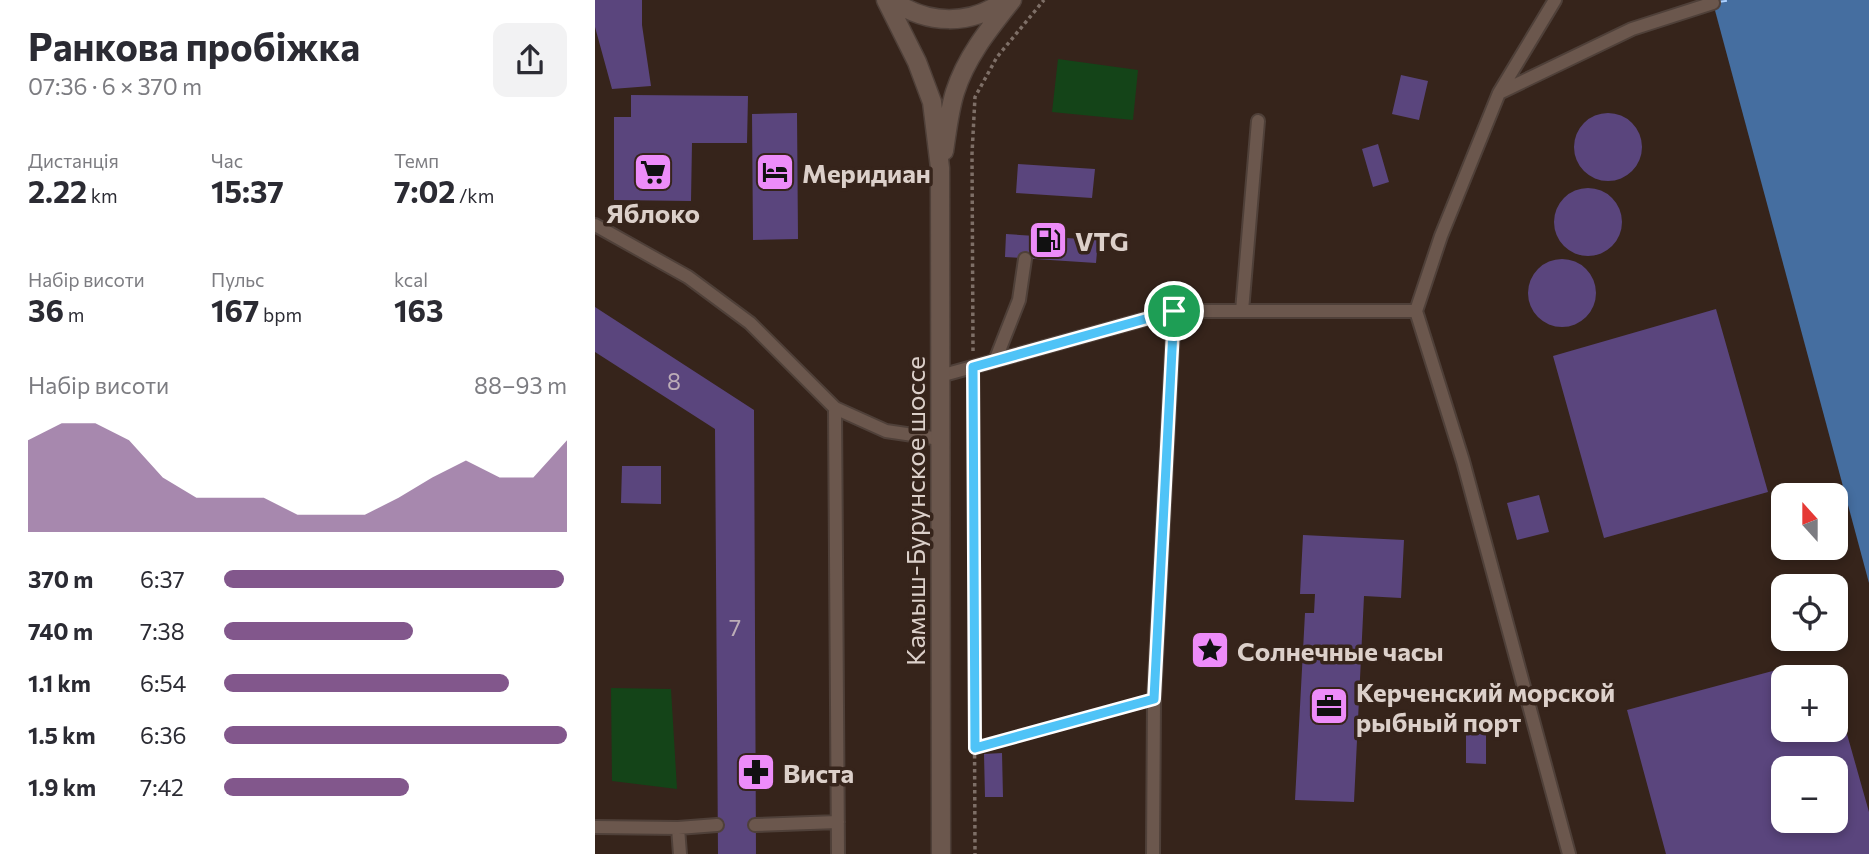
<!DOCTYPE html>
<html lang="uk">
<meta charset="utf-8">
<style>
body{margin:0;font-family:Commissioner,sans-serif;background:#f2f2f3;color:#2b2b33;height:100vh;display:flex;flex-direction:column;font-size:26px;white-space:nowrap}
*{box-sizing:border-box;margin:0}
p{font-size:23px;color:#7c7c81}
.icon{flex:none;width:38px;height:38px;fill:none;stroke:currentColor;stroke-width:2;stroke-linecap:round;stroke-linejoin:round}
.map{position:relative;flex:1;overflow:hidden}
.drawer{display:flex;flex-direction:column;background:#fff;width:595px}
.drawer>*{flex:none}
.needle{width:46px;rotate:339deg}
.fabs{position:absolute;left:1176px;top:483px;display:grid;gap:14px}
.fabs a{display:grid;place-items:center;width:77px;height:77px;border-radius:14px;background:#fff;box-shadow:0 4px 10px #0003;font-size:35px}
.pin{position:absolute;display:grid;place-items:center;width:60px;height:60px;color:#fff;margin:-30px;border:4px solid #fff;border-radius:50%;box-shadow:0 2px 7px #0007}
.round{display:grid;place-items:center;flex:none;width:74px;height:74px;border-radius:14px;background:#f2f2f3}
.overview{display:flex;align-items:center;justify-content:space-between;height:119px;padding:0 28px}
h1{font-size:38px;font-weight:700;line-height:52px}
.figures{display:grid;grid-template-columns:repeat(3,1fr);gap:10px;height:119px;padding:7px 28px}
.figures div{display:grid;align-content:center}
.figures b{font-size:30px;font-weight:700}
.figures small{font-size:19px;font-weight:400}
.figures p{font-size:19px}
.chart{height:196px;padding:14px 28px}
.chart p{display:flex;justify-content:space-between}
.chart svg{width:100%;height:126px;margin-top:7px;fill:#82578c;opacity:.7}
ul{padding:0 28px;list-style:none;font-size:23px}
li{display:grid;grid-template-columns:112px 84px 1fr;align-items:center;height:52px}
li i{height:18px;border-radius:9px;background:#82578c}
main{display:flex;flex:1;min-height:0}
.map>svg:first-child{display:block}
.green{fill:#144418}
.water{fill:#456ea0}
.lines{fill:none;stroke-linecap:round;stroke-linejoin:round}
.ferry{stroke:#aed2ff;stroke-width:2;stroke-dasharray:9 7;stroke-linecap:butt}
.building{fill:#5a457d;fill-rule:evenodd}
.service-casing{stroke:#4f4039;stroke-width:16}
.secondary-casing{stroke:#4f4039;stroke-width:21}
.path{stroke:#7e6f67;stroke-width:3.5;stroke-dasharray:3.5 3.5;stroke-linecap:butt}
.service{stroke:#6b574d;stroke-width:12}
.secondary{stroke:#6b574d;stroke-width:18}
.route-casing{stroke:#fff;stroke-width:14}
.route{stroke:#4fc3f7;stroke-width:9}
.labels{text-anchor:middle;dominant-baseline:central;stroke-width:7;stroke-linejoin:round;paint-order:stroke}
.number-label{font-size:23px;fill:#bcadb7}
.poi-label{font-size:26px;font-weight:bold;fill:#dcd0ca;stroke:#36241b;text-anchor:start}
.street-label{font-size:26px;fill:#dcd0ca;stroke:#36241b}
</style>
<main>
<section class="drawer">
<div class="overview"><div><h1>Ранкова пробіжка</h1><p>07:36 · 6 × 370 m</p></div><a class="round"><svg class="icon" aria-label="share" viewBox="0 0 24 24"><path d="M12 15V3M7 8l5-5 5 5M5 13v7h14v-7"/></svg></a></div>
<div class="figures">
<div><p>Дистанція</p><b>2.22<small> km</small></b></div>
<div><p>Час</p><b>15:37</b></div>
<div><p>Темп</p><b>7:02<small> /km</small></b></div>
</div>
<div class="figures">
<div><p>Набір висоти</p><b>36<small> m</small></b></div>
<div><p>Пульс</p><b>167<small> bpm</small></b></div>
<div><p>kcal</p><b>163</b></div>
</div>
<div class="chart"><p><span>Набір висоти</span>88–93 m</p>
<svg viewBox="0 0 160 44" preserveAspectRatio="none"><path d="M0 44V12L10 6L20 6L30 12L40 25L50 32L60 32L70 32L80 38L90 38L100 38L110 32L120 25L130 19L140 25L150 25L160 12V44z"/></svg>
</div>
<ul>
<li><b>370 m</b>6:37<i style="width:99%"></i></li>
<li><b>740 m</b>7:38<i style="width:55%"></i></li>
<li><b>1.1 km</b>6:54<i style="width:83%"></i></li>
<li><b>1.5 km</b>6:36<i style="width:100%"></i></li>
<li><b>1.9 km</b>7:42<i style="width:54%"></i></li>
</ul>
</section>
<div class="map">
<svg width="1274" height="854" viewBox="0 0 1274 854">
<rect width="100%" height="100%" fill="#36241b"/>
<path class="green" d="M463 59 543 70 538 120 457 112Z
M16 688 76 689 82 789 17 781Z"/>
<path class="water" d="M1118 0H1274V583L1118 3Z"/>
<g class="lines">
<path class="ferry" d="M1123 2 1138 0"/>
</g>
<path class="building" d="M0 0H47V25L56 86 17 89 0 27Z
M806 75 833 81 824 120 797 114Z
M36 95 153 96 152 143H97L96 201 19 200V117H36Z
M979 147a34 34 0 1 1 68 0a34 34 0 1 1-68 0Z
M202 113 203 239 158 240 157 114Z
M783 144 794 182 778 187 767 149Z
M423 164 500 169 497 198 421 193Z
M959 222a34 34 0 1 1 68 0a34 34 0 1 1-68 0Z
M411 234 503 240 501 263 410 257Z
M933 293a34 34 0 1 1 68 0a34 34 0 1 1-68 0Z
M0 307 159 410 161 854H123L120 429 0 352Z
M1121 309 1173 492 1009 538 958 356Z
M27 466H66V504L26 503Z
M944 495 954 532 922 540 912 503Z
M708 535 809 540 806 598 769 596 759 802 700 800 710 613H719L720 594H705Z
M1185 669 1188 681V730H1201L1204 741 1250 727 1274 812V854H1071L1032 710ZM1188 768H1241V821H1188Z
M871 734H891V764L871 763Z
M407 753 408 797H390L389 754Z"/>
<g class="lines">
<g class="service-casing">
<path id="service" d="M904 93 1037 29 1118 3
M0 225 93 277 155 323 240 408 291 431 345 439
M647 311 663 121
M821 311 868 461 974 854
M400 361 424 300 430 259
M345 376 579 311H821L846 236 904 93 960 0
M240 408 243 854
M160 825 243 822
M0 827 83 828
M85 854 83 828 122 825
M558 854 559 699 579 311"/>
</g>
<g class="secondary-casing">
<path id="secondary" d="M291 0 322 62 337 102 345 168 346 854
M297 0C332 25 376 26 410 0
M349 151C352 132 354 111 360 92 371 57 394 29 417 0"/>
</g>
<path class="path" d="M378 351 377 154 380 97 402 57 449 0
M378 384 380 854
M380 748 543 703"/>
<use href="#service" class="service"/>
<use href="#secondary" class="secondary"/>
</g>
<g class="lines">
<g class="route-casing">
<path id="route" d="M579 311 559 699 380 748 378 367Z"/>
</g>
<use href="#route" class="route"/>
</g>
<defs>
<g id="supermarket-square" transform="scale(2.0125)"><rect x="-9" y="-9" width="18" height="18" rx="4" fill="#ed8cf9" stroke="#36241b"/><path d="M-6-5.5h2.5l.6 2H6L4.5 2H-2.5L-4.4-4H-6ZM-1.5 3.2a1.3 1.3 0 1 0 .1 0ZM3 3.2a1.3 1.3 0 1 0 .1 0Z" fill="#111"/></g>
<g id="hotel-square" transform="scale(2.0125)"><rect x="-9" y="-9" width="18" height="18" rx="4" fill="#ed8cf9" stroke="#36241b"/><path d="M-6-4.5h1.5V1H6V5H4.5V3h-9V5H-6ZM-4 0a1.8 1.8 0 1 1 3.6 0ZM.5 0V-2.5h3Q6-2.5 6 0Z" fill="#111"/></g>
<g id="fuel-square" transform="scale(2.0125)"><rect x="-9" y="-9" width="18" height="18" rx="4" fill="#ed8cf9" stroke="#36241b"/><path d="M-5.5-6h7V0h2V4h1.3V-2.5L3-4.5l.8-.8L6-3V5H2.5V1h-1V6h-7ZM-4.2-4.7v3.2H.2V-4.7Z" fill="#111"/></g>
<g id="sight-square" transform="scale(2.0125)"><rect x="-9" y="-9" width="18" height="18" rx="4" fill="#ed8cf9" stroke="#36241b"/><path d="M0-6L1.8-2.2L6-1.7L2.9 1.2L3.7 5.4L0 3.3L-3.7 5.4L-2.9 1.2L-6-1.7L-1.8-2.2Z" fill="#111"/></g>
<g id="office-square" transform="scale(2.0125)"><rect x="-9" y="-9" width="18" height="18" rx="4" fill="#ed8cf9" stroke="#36241b"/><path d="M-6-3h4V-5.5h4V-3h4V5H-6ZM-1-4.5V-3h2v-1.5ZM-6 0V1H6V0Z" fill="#111"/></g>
<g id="pharmacy-square" transform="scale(2.0125)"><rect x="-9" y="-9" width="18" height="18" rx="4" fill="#ed8cf9" stroke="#36241b"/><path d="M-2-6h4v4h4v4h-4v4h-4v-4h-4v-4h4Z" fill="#111"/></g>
</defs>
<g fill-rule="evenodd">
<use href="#supermarket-square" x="58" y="172"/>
<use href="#hotel-square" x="180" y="172"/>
<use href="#fuel-square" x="453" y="240"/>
<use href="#sight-square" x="615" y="650"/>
<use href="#office-square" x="734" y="706"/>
<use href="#pharmacy-square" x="161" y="772"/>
</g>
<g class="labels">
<g class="number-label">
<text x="79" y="381">8</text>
<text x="140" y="627">7</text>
</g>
<g class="poi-label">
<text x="207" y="172">Меридиан</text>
<text x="58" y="212" text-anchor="middle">Яблоко</text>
<text x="480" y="240">VTG</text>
<text x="642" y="650">Солнечные часы</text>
<text x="761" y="691">Керченский морской<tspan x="761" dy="30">рыбный порт</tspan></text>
<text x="188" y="772">Виста</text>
</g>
<g class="street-label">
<text transform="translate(319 511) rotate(-90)">Камыш-Бурунское шоссе</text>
</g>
</g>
</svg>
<div class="fabs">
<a><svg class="needle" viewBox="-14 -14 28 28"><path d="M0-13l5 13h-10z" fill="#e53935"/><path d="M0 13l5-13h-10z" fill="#7c7c81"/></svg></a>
<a><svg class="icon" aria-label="locate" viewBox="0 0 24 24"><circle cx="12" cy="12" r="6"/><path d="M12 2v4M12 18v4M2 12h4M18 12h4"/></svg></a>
<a>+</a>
<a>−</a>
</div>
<div class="pin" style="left:579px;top:311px;background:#1e9e55"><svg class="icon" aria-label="arrive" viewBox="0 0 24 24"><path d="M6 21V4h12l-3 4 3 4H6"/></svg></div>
</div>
</main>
